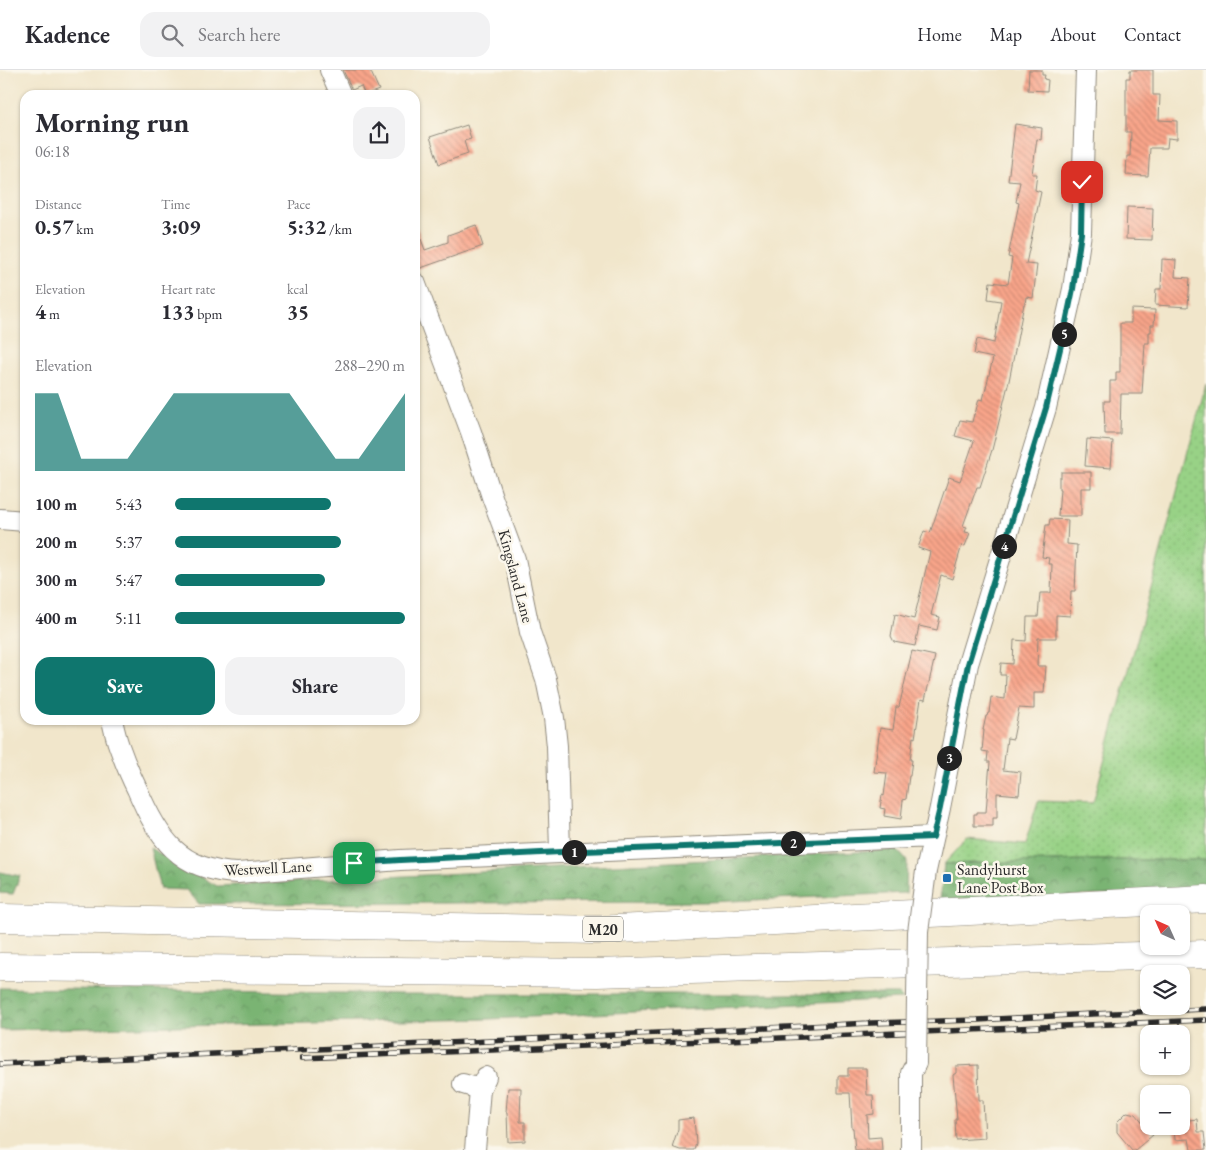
<!DOCTYPE html>
<meta charset="utf-8">
<style>
body{margin:0;font-family:"EB Garamond",serif;background:#f2f2f3;color:#2b2b33;height:100vh;display:flex;flex-direction:column;font-size:19px;white-space:nowrap}
*{box-sizing:border-box;margin:0}
p{font-size:16px;color:#7c7c81}
.icon{flex:none;width:28px;height:28px;fill:none;stroke:currentColor;stroke-width:2;stroke-linecap:round;stroke-linejoin:round}
.map{position:relative;flex:1;overflow:hidden}
.details{position:absolute;left:20px;top:20px;width:400px;height:635px;display:flex;flex-direction:column;background:#fff;border-radius:15px;box-shadow:0 1px 4px #0004}
.details>*{flex:none}
.needle{width:32px;rotate:315deg}
.controls{position:absolute;left:1140px;top:835px;display:grid;gap:10px}
.controls a{display:grid;place-items:center;width:50px;height:50px;border-radius:10px;background:#fff;box-shadow:0 1px 4px #0004;font-size:25px}
.pin{position:absolute;display:grid;place-items:center;width:42px;height:42px;color:#fff;margin:-21px;border-radius:10px;box-shadow:0 2px 8px #0006}
.km{position:absolute;width:25px;height:25px;margin:-12px;border-radius:50%;background:#222;color:#fff;font-size:14px;line-height:25px;text-align:center}
.round{display:grid;place-items:center;flex:none;width:52px;height:52px;border-radius:15px;background:#f2f2f3}
.summary{display:flex;align-items:center;justify-content:space-between;height:85px;padding:0 15px}
h1{font-size:28px;font-weight:700;line-height:38px}
.figures{display:grid;grid-template-columns:repeat(3,1fr);gap:8px;height:85px;padding:5px 15px}
.figures div{display:grid;align-content:center}
.figures b{font-size:21px;font-weight:700}
.figures small{font-size:14px;font-weight:400}
.figures p{font-size:14px}
.chart{height:140px;padding:10px 15px}
.chart p{display:flex;justify-content:space-between}
.chart svg{width:100%;height:90px;margin-top:5px;fill:#0f766e;opacity:.7}
.button{display:flex;gap:10px;margin-top:auto;padding:10px 15px}
.button a{flex:1;height:58px;border-radius:15px;background:#0f766e;color:#fff;font-size:20px;font-weight:700;line-height:58px;text-align:center}
.button a+a{background:#f2f2f3;color:#2b2b33}
ul{padding:0 15px;list-style:none;font-size:16px}
li{display:grid;grid-template-columns:80px 60px 1fr;align-items:center;height:38px}
li i{height:12px;border-radius:6px;background:#0f766e}
header{display:flex;align-items:center;gap:30px;box-sizing:border-box;height:70px;padding:0 25px;background:#fff;border-bottom:1px solid #e1e1e2}
header strong{font-size:24px}
nav{display:flex;gap:28px;margin-inline-start:auto;font-size:18px}
.search{width:350px;height:45px;background:#f2f2f3;display:flex;align-items:center;gap:12px;box-sizing:border-box;padding:0 18px;border-radius:15px;color:#7c7c81;font-size:19px}
.map>svg:first-child{display:block}
.grass{fill:url(#grass-dots);stroke:#627e58}
.forest{fill:url(#forest-crowns);stroke:#52704f}
.building{fill:url(#building-back-hatch)}
.lines{fill:none;stroke-linecap:round;stroke-linejoin:round}
.minor-casing{stroke:#8e887b;stroke-width:22}
.highway-casing{stroke:#8e887b;stroke-width:29}
.minor{stroke:#fff;stroke-width:20}
.highway{stroke:#fff;stroke-width:28}
.rail-casing{stroke:#2b2b2b;stroke-width:5.5}
.rail{stroke:#fbf7ec;stroke-width:4;stroke-dasharray:11;stroke-linecap:butt}
.minor-bridge-casing{stroke:#8e887b;stroke-width:22;stroke-linecap:butt}
.minor-bridge{stroke:#fff;stroke-width:20}
.route-casing{stroke:#fff;stroke-width:10}
.route{stroke:#0f766e;stroke-width:6}
.poi-dot{fill:#1f6fb2;stroke:#fbf7ec;stroke-width:2}
.labels{text-anchor:middle;dominant-baseline:central;stroke-width:5;stroke-linejoin:round;paint-order:stroke}
.shield{fill:#fbf7ec;stroke:#696865;stroke-width:1}
.shield-label{font-size:15px;font-weight:bold;fill:#2b2b2b}
.street-label{font-size:16px;fill:#2b2b2b;stroke:#fbf7ec}
.poi-label{font-size:16px;fill:#2b2b2b;stroke:#fbf7ec;text-anchor:start}
</style>
<header>
<strong>Kadence</strong>
<div class="search"><svg class="icon" aria-label="search" viewBox="0 0 24 24"><circle cx="10" cy="10" r="6"/><path d="M15 15l6 6"/></svg>Search here</div>
<nav><a>Home</a><a>Map</a><a>About</a><a>Contact</a></nav>
</header>
<div class="map">
<svg width="1206" height="1080" viewBox="0 0 1206 1080">
<defs>
<pattern id="grass-dots" width="8" height="8" patternUnits="userSpaceOnUse" patternTransform="scale(1.25)"><rect width="8" height="8" fill="#98d286"/><path d="M2 2h.1M6 6h.1" fill="none" stroke="#83b474" stroke-width="1.8" stroke-linecap="round"/></pattern>
<pattern id="forest-crowns" width="20" height="18" patternUnits="userSpaceOnUse" patternTransform="scale(1.25)"><rect width="20" height="18" fill="#7ab473"/><path d="M2 6a3 3 0 1 1 6 0M12 15a3 3 0 1 1 6 0" fill="none" stroke="#64935f"/></pattern>
<pattern id="building-back-hatch" width="6" height="6" patternUnits="userSpaceOnUse" patternTransform="scale(1.25)"><rect width="6" height="6" fill="#f9a58a"/><path d="M-1 5l2 2M0 0l6 6M5-1l2 2" fill="none" stroke="#ca8771"/></pattern>
</defs>
<rect width="100%" height="100%" fill="#fbf7ec"/>
<filter id="ink" filterUnits="userSpaceOnUse"><feTurbulence type="fractalNoise" baseFrequency=".02" numOctaves="2"/><feDisplacementMap in="SourceGraphic" scale="10" xChannelSelector="R" yChannelSelector="G"/><feConvolveMatrix kernelMatrix="1 2 1 2 8 2 1 2 1" color-interpolation-filters="sRGB"/></filter>
<filter id="wash" filterUnits="userSpaceOnUse"><feTurbulence type="fractalNoise" baseFrequency=".0096" numOctaves="4" result="noise"/><feDisplacementMap in="SourceGraphic" scale="20" xChannelSelector="R" yChannelSelector="G"/><feGaussianBlur stdDeviation="1.12" result="paint"/><feColorMatrix in="noise" values="0 0 0 0 0 0 0 0 0 0 0 0 0 0 0 0 0 1.4 0 .05"/><feComposite in="paint" operator="in"/></filter>
<g filter="url(#wash)">
<rect width="100%" height="100%" fill="#f1e6cb"/>
<path class="grass" d="M1206 314V790H1084L944 794 967 769 1025 774 1038 731 1093 733Z"/>
<path class="forest" d="M150 778 217 816 897 780 907 791 906 823 708 832 199 834 187 820 160 819Z
M1084 790H1206V822L940 830 944 794Z
M0 802 20 806 13 824 0 823Z
M0 918 407 924H899L902 929 490 949 0 960Z"/>
<g id="blocks">
<path class="building" d="M343 0H370L379 20 365 25 361 16 352 20Z
M1029 0H1042V5H1045L1044 9 1048 10 1047 21 1028 20Z
M1130 0H1153V25H1160L1159 50 1177 51V69L1168 68 1167 78H1150L1148 106 1126 105 1127 86H1130L1131 62H1126V8H1130Z
M1015 54 1042 58 1041 70 1037 69 1032 104H1037L1035 120 1041 122 1026 194 1037 195 1033 228 1026 227 1025 234H1024L1009 311 992 380 980 417H977L963 456 967 457 965 462 970 463 965 476 962 475 952 509 941 505 931 545 940 547 937 560 919 556 915 576 894 572 891 566 895 544 914 549 930 482 918 478 924 461 930 463 949 407 960 411 974 371 955 366 960 350 972 352 974 344H975L979 329 983 330 993 288 974 284 977 269 994 273 1001 231 988 229 990 212 1008 214 1012 188 1008 187 1019 133 1016 132 1020 112 1008 111Z
M467 55 471 69 464 71 468 84 439 94 430 67Z
M1127 137 1153 138 1152 170 1126 169Z
M476 155 483 176 418 199 415 191V158H417L425 180 448 172V165Z
M1162 189 1176 190 1175 207 1190 208 1188 237 1155 235 1156 219H1161Z
M1131 239 1155 240 1154 255H1151V262H1149V273H1145L1142 324H1121L1120 364H1105L1104 331H1110V311H1116V302H1120V253H1131Z
M1087 369 1113 371 1111 398 1085 396Z
M1061 402H1091V418H1081V446H1058L1060 419H1059V407H1061Z
M1050 449 1068 450 1067 474 1077 475 1075 521H1071L1070 546 1056 545V568H1038L1037 596H1046L1044 623H1034V639L1019 638 1013 669 1007 668 1003 700 1021 702 1019 725 997 723V748H993V756H974V744H977V742H986L990 692H987L988 682 982 681 984 660H983L986 646H987L988 643H989L991 627 1005 629 1006 605H1000L1001 593 1013 594 1014 570 1026 571 1027 547H1038L1040 523H1051L1052 494H1048L1049 488 1042 487 1046 455H1049Z
M912 581 935 586 925 630 921 629 915 668 913 667 910 690H912L910 706H909L906 729 903 730 901 749 884 746 885 739 880 738 882 725 884 726 887 703 874 702 880 658 893 660 896 637H899Z
M978 995 979 1030H983L985 1068 956 1070 955 1049H957L953 1005 956 1003V996Z
M848 998H866L867 1025H873L874 1044 867 1045 868 1068 881 1067 882 1080H855L853 1058H852L850 1023H838V1006H848Z
M508 1018H521L520 1052H525V1071L508 1072 507 1042H506Z
M1127 1042 1136 1044 1153 1065 1135 1080H1132L1117 1062V1052Z
M694 1048 696 1073 694 1080H680L672 1077 678 1059V1050Z
M1197 1049 1198 1062H1204L1206 1080H1191L1189 1069 1175 1070 1174 1056H1181V1051Z"/>
</g>
</g>
<g filter="url(#ink)">
<use href="#blocks" fill-opacity="0" stroke="#8e887b" stroke-width="1"/>
<g class="lines">
<g class="minor-casing">
<path id="minor" d="M330 0 341 25
M415 212 471 362 492 427 515 489 530 562 546 609 554 648 557 676 560 782
M0 449 25 451
M112 650C114 659 116 668 119 676 124 690 130 705 137 719 158 768 179 801 238 803L400 790 933 767
M926 801 940 738 968 594 1046 338 1073 219 1081 163 1086 0
M463 1014 480 1019
M475 1080 480 1019 486 1007
M911 1080V1003L916 993"/>
</g>
<g class="highway-casing">
<path id="highway" d="M0 848 598 860 1206 829
M0 897 597 903 1206 884"/>
</g>
<use href="#minor" class="minor"/>
<use href="#highway" class="highway"/>
<g class="rail-casing">
<path id="rail" d="M302 988 1206 950
M0 994 871 953 977 950 1092 944 1206 939"/>
</g>
<use href="#rail" class="rail"/>
<g class="minor-bridge-casing">
<path id="minor-bridge" d="M916 993 918 862 926 801"/>
</g>
<use href="#minor-bridge" class="minor-bridge"/>
</g>
</g>
<g class="lines" filter="url(#ink)">
<g class="route-casing">
<path id="route" d="M354 793 400 790 560 782 933 767 940 738 968 594 1046 338 1064 262 1073 219 1081 163 1082 112"/>
</g>
<use href="#route" class="route"/>
</g>
<rect class="poi-dot" x="942" y="803" width="10" height="10" rx="2.5"/>
<g class="labels">
<rect class="shield" x="583" y="846.5" width="40" height="25" rx="4"/>
<g class="shield-label">
<text x="603" y="859">M20</text>
</g>
<g class="street-label">
<text transform="translate(516 506) rotate(75)">Kingsland Lane</text>
<text transform="translate(268 798) rotate(-3)">Westwell Lane</text>
</g>
<g class="poi-label">
<text x="957" y="799">Sandyhurst<tspan x="957" dy="18">Lane Post Box</tspan></text>
</g>
</g>
</svg>
<div class="controls">
<a><svg class="needle" viewBox="-14 -14 28 28"><path d="M0-13l5 13h-10z" fill="#e53935"/><path d="M0 13l5-13h-10z" fill="#7c7c81"/></svg></a>
<a><svg class="icon" aria-label="layers" viewBox="0 0 24 24"><path d="M12 4l9 5-9 5-9-5zM3 14l9 5 9-5"/></svg></a>
<a>+</a>
<a>−</a>
</div>
<div class="pin" style="left:354px;top:793px;background:#1e9e55"><svg class="icon" aria-label="arrive" viewBox="0 0 24 24"><path d="M6 21V4h12l-3 4 3 4H6"/></svg></div>
<div class="pin" style="left:1082px;top:112px;background:#d93025"><svg class="icon" aria-label="check" viewBox="0 0 24 24"><path d="M5 12l5 5 9-10"/></svg></div>
<b class="km" style="left:574px;top:782px">1</b>
<b class="km" style="left:793px;top:773px">2</b>
<b class="km" style="left:949px;top:688px">3</b>
<b class="km" style="left:1004px;top:476px">4</b>
<b class="km" style="left:1064px;top:264px">5</b>
<section class="details">
<div class="summary"><div><h1>Morning run</h1><p>06:18</p></div><a class="round"><svg class="icon" aria-label="share" viewBox="0 0 24 24"><path d="M12 15V3M7 8l5-5 5 5M5 13v7h14v-7"/></svg></a></div>
<div class="figures">
<div><p>Distance</p><b>0.57<small> km</small></b></div>
<div><p>Time</p><b>3:09</b></div>
<div><p>Pace</p><b>5:32<small> /km</small></b></div>
</div>
<div class="figures">
<div><p>Elevation</p><b>4<small> m</small></b></div>
<div><p>Heart rate</p><b>133<small> bpm</small></b></div>
<div><p>kcal</p><b>35</b></div>
</div>
<div class="chart"><p><span>Elevation</span>288–290 m</p>
<svg viewBox="0 0 160 44" preserveAspectRatio="none"><path d="M0 44V6L10 6L20 38L30 38L40 38L50 22L60 6L70 6L80 6L90 6L100 6L110 6L120 22L130 38L140 38L150 22L160 6V44z"/></svg>
</div>
<ul>
<li><b>100 m</b>5:43<i style="width:68%"></i></li>
<li><b>200 m</b>5:37<i style="width:72%"></i></li>
<li><b>300 m</b>5:47<i style="width:65%"></i></li>
<li><b>400 m</b>5:11<i style="width:100%"></i></li>
</ul>
<div class="button"><a>Save</a><a>Share</a></div>
</section>
</div>
